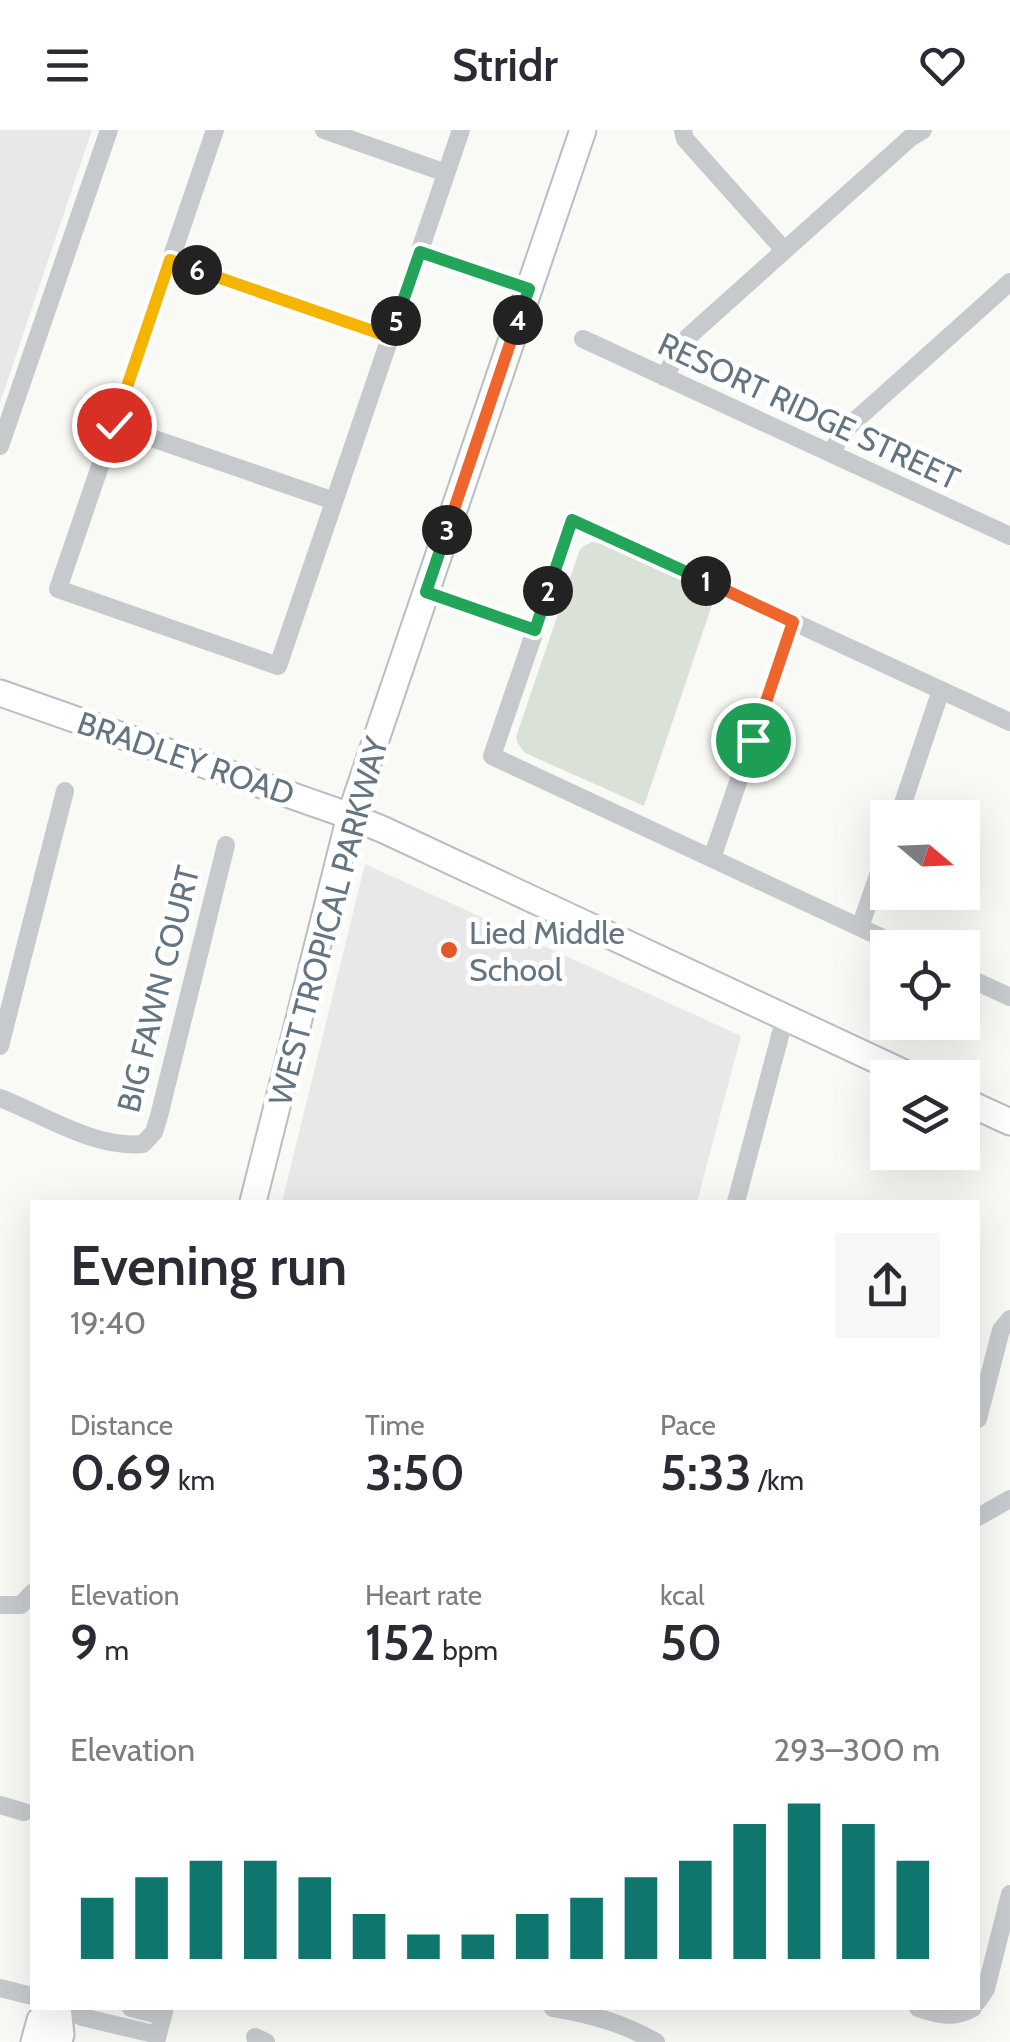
<!DOCTYPE html>
<meta charset="utf-8">
<style>
body{margin:0;font-family:Cabin,sans-serif;background:#f7f7f7;color:#2b2b33;height:100vh;display:flex;flex-direction:column;font-size:38px;white-space:nowrap}
*{box-sizing:border-box;margin:0}
p{font-size:32px;color:#7c7c81}
.icon{flex:none;width:55px;height:55px;fill:none;stroke:currentColor;stroke-width:2;stroke-linecap:round;stroke-linejoin:round}
.map{position:relative;flex:1;overflow:hidden}
.sheet{position:absolute;left:30px;top:1070px;width:950px;height:810px;display:flex;flex-direction:column;background:#fff;border-radius:0px;box-shadow:0 10px 40px #0002}
.sheet>*{flex:none}
.needle{width:65px;rotate:109deg}
.tools{position:absolute;left:870px;top:670px;display:grid;gap:20px}
.tools a{display:grid;place-items:center;width:110px;height:110px;border-radius:0px;background:#fff;box-shadow:0 10px 40px #0002;font-size:50px}
.pin{position:absolute;display:grid;place-items:center;width:85px;height:85px;color:#fff;margin:-42px;border:5px solid #fff;border-radius:50%;box-shadow:0 2px 10px #0007}
.km{position:absolute;width:50px;height:50px;margin:-25px;border-radius:50%;background:#222;color:#fff;font-size:28px;line-height:50px;text-align:center}
.round{display:grid;place-items:center;flex:none;width:105px;height:105px;border-radius:0px;background:#f7f7f7}
.head{display:flex;align-items:center;justify-content:space-between;height:170px;padding:0 40px}
h1{font-size:55px;font-weight:600;line-height:75px}
.metrics{display:grid;grid-template-columns:repeat(3,1fr);gap:15px;height:170px;padding:10px 40px}
.metrics div{display:grid;align-content:center}
.metrics b{font-size:50px;font-weight:600}
.metrics small{font-size:28px;font-weight:400}
.metrics p{font-size:28px}
.chart{height:280px;padding:20px 40px}
.chart p{display:flex;justify-content:space-between}
.chart svg{width:100%;height:180px;margin-top:10px;stroke:#0f766e;stroke-width:6}
header{display:flex;justify-content:space-between;align-items:center;height:130px;padding:0 40px;background:#fff;font-size:45px;font-weight:600}
.map>svg:first-child{display:block}
.built{fill:#e7e8e7}
.green{fill:#dae1d7}
.lines{fill:none;stroke-linecap:round;stroke-linejoin:round}
.secondary-casing{stroke:#b8bec2;stroke-width:29}
.street{stroke:#c6cacd;stroke-width:18}
.secondary{stroke:#fff;stroke-width:25}
.split-1-casing{stroke:#fff;stroke-width:20}
.split-2-casing{stroke:#fff;stroke-width:20}
.split-3-casing{stroke:#fff;stroke-width:20}
.split-4-casing{stroke:#fff;stroke-width:20}
.split-5-casing{stroke:#fff;stroke-width:20}
.split-6-casing{stroke:#fff;stroke-width:20}
.split-7-casing{stroke:#fff;stroke-width:20}
.split-1{stroke:#f0652b;stroke-width:12}
.split-2{stroke:#22a559;stroke-width:12}
.split-3{stroke:#22a559;stroke-width:12}
.split-4{stroke:#f0652b;stroke-width:12}
.split-5{stroke:#22a559;stroke-width:12}
.split-6{stroke:#f5b400;stroke-width:12}
.split-7{stroke:#f5b400;stroke-width:12}
.poi-dot{fill:#e75628;stroke:#fff;stroke-width:4}
.labels{text-anchor:middle;dominant-baseline:central;stroke-width:10;stroke-linejoin:round;paint-order:stroke}
.street-label{font-size:32px;fill:#637482;stroke:#fff}
.poi-label{font-size:32px;fill:#637482;stroke:#fff;text-anchor:start}
</style>
<header><svg class="icon" aria-label="menu" viewBox="0 0 24 24"><path d="M4 6h16M4 12h16M4 18h16"/></svg>Stridr<svg class="icon" aria-label="heart" viewBox="0 0 24 24"><path d="M12 20l-8-8c-3-5 5-10 8-4 3-6 11-1 8 4z"/></svg></header>
<div class="map">
<svg width="1010" height="1912" viewBox="0 0 1010 1912">
<rect width="100%" height="100%" fill="#f9f9f6"/>
<path class="built" d="M0 0H92L0 273Z
M365 734 741 906 697 1072H282Z"/>
<path class="green" d="M592 412 607 415 715 466 644 676 525 623 518 614 516 607 579 422 582 417Z"/>
<g class="lines">
<g class="secondary-casing">
<path id="secondary" d="M0 563 350 686 384 700 915 948
M962 970 1010 992
M253 1072 350 686 583 0
M58 1878 61 1904 59 1912
M34 1912 40 1890 52 1878"/>
</g>
<path class="street" d="M215 0 58 459 278 536 461 0
M324 0 446 43
M683 0 685 9 784 120
M419 122 529 159
M170 130 390 207
M583 209 1010 406
M664 247 688 207 910 8 923 0
M114 295 334 371
M0 316 109 0
M830 323 848 297 1010 152
M426 462 535 500
M898 688 941 560
M712 728 793 492
M860 797 888 717
M904 818 492 626 573 390 1010 592
M962 845 1010 867
M0 916 65 661
M0 968C44 985 95 1019 143 1014L154 1002 159 986 226 715
M736 1072 785 887
M978 1289 1001 1200 1010 1189
M978 1387 1010 1369
M0 1475H21L32 1463
M0 1675 24 1682
M0 1858 32 1866
M978 1871 986 1859 1010 1764
M67 1878 82 1887 158 1905
M131 1878 163 1886
M553 1878C590 1884 623 1893 656 1912
M918 1878C939 1885 953 1889 973 1878
M255 1907 266 1912
M156 1912 165 1878"/>
<use href="#secondary" class="secondary"/>
</g>
<g class="lines">
<g class="split-1-casing">
<path id="split-1" d="M706 451 793 492 753 610"/>
</g>
<g class="split-2-casing">
<path id="split-2" d="M548 461 572 390 706 451"/>
</g>
<g class="split-3-casing">
<path id="split-3" d="M447 400 426 462 535 500 548 461"/>
</g>
<g class="split-4-casing">
<path id="split-4" d="M447 400 518 190"/>
</g>
<g class="split-5-casing">
<path id="split-5" d="M396 191 420 122 529 159 518 190"/>
</g>
<g class="split-6-casing">
<path id="split-6" d="M197 140 390 207 396 191"/>
</g>
<g class="split-7-casing">
<path id="split-7" d="M114 295 170 130 197 140"/>
</g>
<use href="#split-1" class="split-1"/>
<use href="#split-2" class="split-2"/>
<use href="#split-3" class="split-3"/>
<use href="#split-4" class="split-4"/>
<use href="#split-5" class="split-5"/>
<use href="#split-6" class="split-6"/>
<use href="#split-7" class="split-7"/>
</g>
<circle class="poi-dot" cx="449" cy="820" r="10"/>
<g class="labels">
<g class="street-label">
<text transform="translate(809 281) rotate(25)">RESORT RIDGE STREET</text>
<text transform="translate(186 628) rotate(19)">BRADLEY ROAD</text>
<text transform="translate(328 791) rotate(-75)">WEST TROPICAL PARKWAY</text>
<text transform="translate(158 859) rotate(-76)">BIG FAWN COURT</text>
</g>
<g class="poi-label">
<text x="469" y="802">Lied Middle<tspan x="469" dy="37">School</tspan></text>
</g>
</g>
</svg>
<div class="tools">
<a><svg class="needle" viewBox="-14 -14 28 28"><path d="M0-13l5 13h-10z" fill="#e53935"/><path d="M0 13l5-13h-10z" fill="#7c7c81"/></svg></a>
<a><svg class="icon" aria-label="locate" viewBox="0 0 24 24"><circle cx="12" cy="12" r="6"/><path d="M12 2v4M12 18v4M2 12h4M18 12h4"/></svg></a>
<a><svg class="icon" aria-label="layers" viewBox="0 0 24 24"><path d="M12 4l9 5-9 5-9-5zM3 14l9 5 9-5"/></svg></a>
</div>
<div class="pin" style="left:753px;top:610px;background:#1e9e55"><svg class="icon" aria-label="arrive" viewBox="0 0 24 24"><path d="M6 21V4h12l-3 4 3 4H6"/></svg></div>
<div class="pin" style="left:114px;top:295px;background:#d93025"><svg class="icon" aria-label="check" viewBox="0 0 24 24"><path d="M5 12l5 5 9-10"/></svg></div>
<b class="km" style="left:706px;top:451px">1</b>
<b class="km" style="left:548px;top:461px">2</b>
<b class="km" style="left:447px;top:400px">3</b>
<b class="km" style="left:518px;top:190px">4</b>
<b class="km" style="left:396px;top:191px">5</b>
<b class="km" style="left:197px;top:140px">6</b>
<section class="sheet">
<div class="head"><div><h1>Evening run</h1><p>19:40</p></div><a class="round"><svg class="icon" aria-label="share" viewBox="0 0 24 24"><path d="M12 15V3M7 8l5-5 5 5M5 13v7h14v-7"/></svg></a></div>
<div class="metrics">
<div><p>Distance</p><b>0.69<small> km</small></b></div>
<div><p>Time</p><b>3:50</b></div>
<div><p>Pace</p><b>5:33<small> /km</small></b></div>
</div>
<div class="metrics">
<div><p>Elevation</p><b>9<small> m</small></b></div>
<div><p>Heart rate</p><b>152<small> bpm</small></b></div>
<div><p>kcal</p><b>50</b></div>
</div>
<div class="chart"><p><span>Elevation</span>293–300 m</p>
<svg viewBox="0 0 160 44" preserveAspectRatio="none"><path d="M5 44V29M15 44V24M25 44V20M35 44V20M45 44V24M55 44V33M65 44V38M75 44V38M85 44V33M95 44V29M105 44V24M115 44V20M125 44V11M135 44V6M145 44V11M155 44V20"/></svg>
</div>
</section>
</div>
